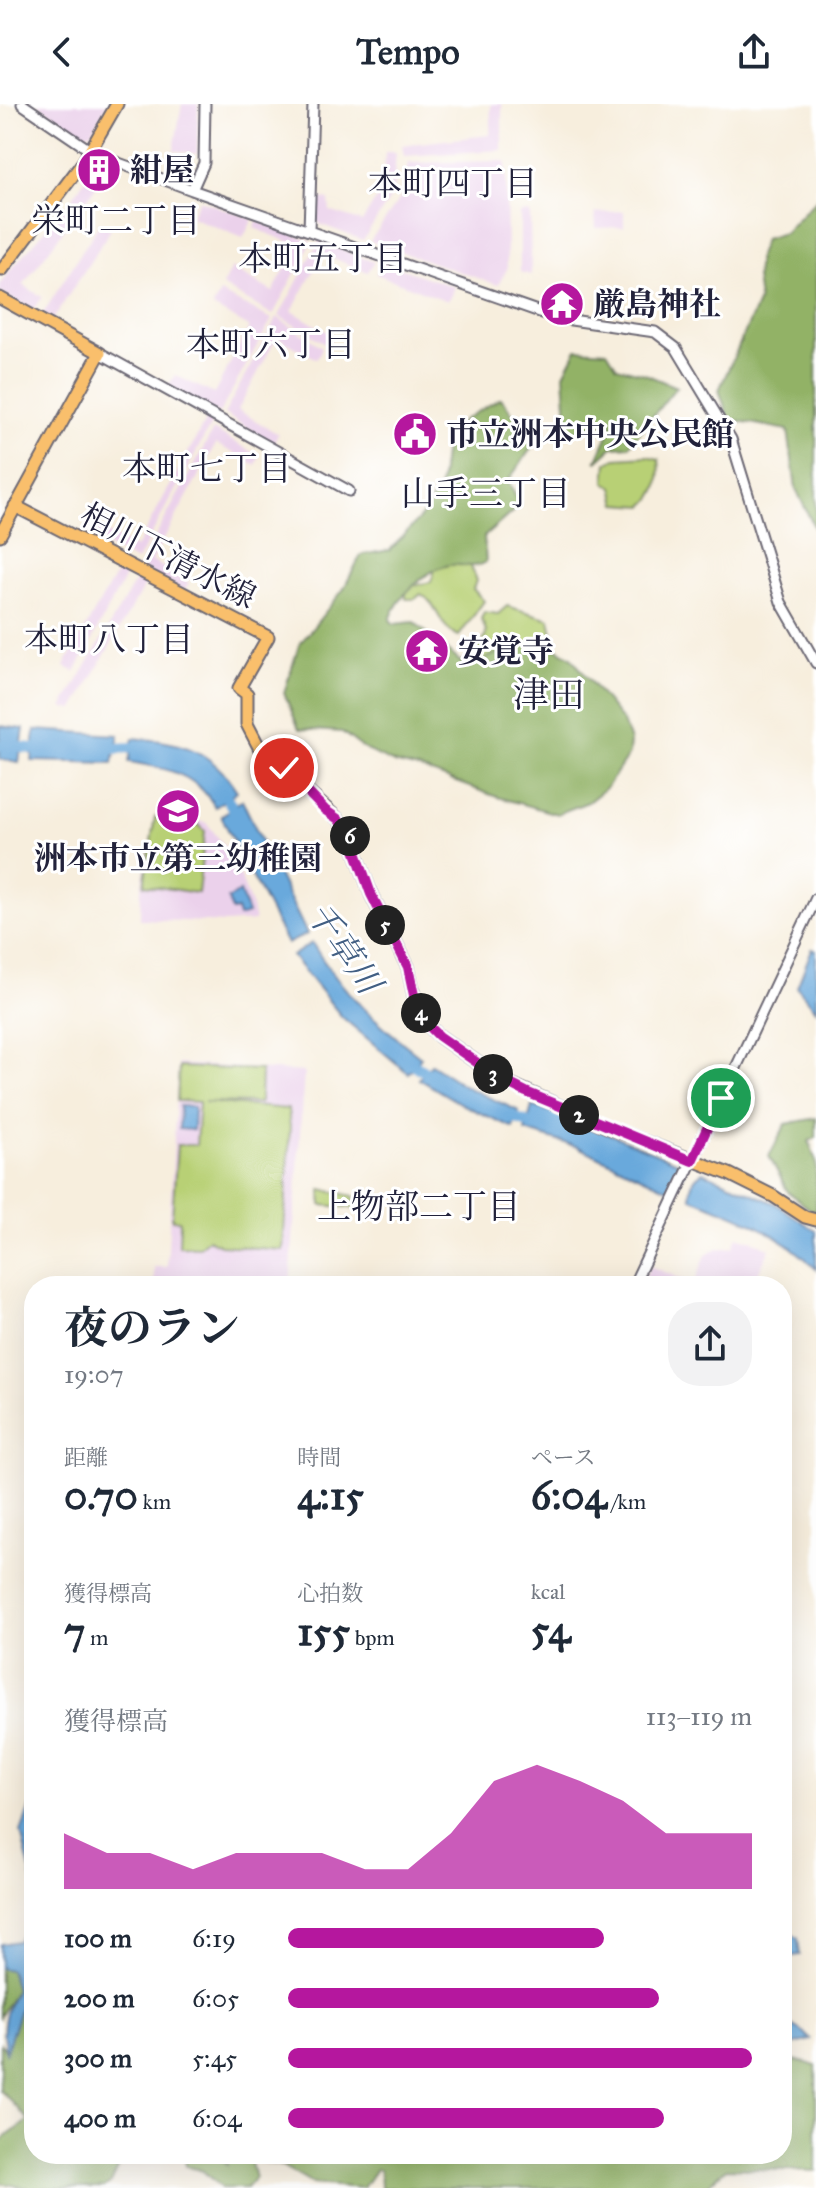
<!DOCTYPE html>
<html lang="ja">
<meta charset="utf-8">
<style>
body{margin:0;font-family:"IM FELL Great Primer","Noto Serif JP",serif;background:#f2f2f3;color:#1f2937;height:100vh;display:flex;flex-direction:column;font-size:30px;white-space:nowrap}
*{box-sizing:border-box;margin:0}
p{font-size:26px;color:#747a83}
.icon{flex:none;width:44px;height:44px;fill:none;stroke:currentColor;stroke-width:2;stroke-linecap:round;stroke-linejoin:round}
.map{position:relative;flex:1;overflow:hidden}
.panel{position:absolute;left:24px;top:1172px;width:768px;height:888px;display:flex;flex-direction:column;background:#fff;border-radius:32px;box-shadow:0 8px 32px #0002}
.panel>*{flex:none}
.pin{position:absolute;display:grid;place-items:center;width:68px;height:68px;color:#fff;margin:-34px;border:4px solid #fff;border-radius:50%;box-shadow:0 2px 8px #0007}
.km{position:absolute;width:40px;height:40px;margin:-20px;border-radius:50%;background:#222;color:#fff;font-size:22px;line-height:40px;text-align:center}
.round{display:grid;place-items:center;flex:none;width:84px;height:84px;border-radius:32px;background:#f2f2f3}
.summary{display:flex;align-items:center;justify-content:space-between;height:136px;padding:0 40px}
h1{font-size:44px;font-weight:700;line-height:60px}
.stats{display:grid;grid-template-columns:repeat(3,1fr);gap:12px;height:136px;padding:8px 40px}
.stats div{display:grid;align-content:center}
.stats b{font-size:40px;font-weight:700}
.stats small{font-size:22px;font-weight:400}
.stats p{font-size:22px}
.chart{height:224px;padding:16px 40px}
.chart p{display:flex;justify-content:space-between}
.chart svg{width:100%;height:144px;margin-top:8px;fill:#b5179e;opacity:.7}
ul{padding:0 40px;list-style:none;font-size:26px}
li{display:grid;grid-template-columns:128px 96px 1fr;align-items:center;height:60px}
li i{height:20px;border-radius:10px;background:#b5179e}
header{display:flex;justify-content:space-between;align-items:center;height:104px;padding:0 40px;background:#fff;font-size:36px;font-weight:700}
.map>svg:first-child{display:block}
.built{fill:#ebd1eb}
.green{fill:#b8d075;stroke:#6d7958;stroke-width:2}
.forest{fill:#92b266;stroke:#5a6a50;stroke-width:2}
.water{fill:#69a9dc;stroke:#46668c;stroke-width:2}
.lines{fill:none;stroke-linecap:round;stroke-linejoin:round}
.river{stroke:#69a9dc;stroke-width:11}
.minor-casing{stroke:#6d6974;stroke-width:13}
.major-casing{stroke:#6d6974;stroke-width:15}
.minor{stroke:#fff;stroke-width:9}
.major{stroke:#f9bf6c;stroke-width:11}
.route-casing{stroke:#fff;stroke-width:16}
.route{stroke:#b5179e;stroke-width:10}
.labels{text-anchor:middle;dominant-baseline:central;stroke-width:6;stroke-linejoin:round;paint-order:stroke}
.poi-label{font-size:32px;font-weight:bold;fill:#22223b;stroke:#fff;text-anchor:start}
.street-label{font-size:32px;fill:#22223b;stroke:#fff}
.neighbourhood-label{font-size:34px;fill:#22223b;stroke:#fff}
.water-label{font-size:34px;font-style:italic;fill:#425f83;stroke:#fff}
.quarter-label{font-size:36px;fill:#22223b;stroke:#fff}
</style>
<header><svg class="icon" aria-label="back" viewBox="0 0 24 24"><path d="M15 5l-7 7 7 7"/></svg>Tempo<svg class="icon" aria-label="share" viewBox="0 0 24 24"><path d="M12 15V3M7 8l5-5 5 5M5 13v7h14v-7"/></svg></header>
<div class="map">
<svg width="816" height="2084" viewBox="0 0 816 2084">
<rect width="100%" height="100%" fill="#fff"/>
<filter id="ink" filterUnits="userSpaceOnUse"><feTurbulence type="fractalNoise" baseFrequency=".0125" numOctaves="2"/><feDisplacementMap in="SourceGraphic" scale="16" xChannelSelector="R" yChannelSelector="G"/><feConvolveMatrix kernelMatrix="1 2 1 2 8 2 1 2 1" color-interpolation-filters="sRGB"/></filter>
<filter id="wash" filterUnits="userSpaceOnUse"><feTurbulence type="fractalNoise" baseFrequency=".006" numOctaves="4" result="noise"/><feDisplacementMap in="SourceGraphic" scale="32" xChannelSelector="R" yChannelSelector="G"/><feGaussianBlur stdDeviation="1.8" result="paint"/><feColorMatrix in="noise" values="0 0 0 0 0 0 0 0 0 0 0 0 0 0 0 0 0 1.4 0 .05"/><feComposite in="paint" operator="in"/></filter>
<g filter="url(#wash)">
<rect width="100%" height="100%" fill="#f7eedd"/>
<path class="built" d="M38 0H107L92 28 81 30Z
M182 0H198L197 50 174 46Z
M491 0H502V46L404 52 402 41 490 31Z
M385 48H396L393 90 363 136 322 121 314 115 317 94 329 96 330 107 362 118 383 84Z
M506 57 507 165 498 181 370 137 401 93 408 59Z
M100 60 119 67 113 75 103 73 23 181 42 193 33 206 0 188V180L13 163 68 100 94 62Z
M199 96 253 115 243 134 191 113Z
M624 107V123L596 124 595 109Z
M530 108 531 171 520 168V109Z
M257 117 312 137 273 211 222 182 231 164 273 188 297 141 254 124Z
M100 119 111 125 52 217 42 211Z
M319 137 374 158 368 168 323 150 292 207 334 232 328 241 279 212Z
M381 158 455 183 448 197 376 170Z
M220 189 272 215 219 310 168 282 175 271 214 290 249 223 213 203Z
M277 213 322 243 317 255 277 233 238 306 278 330 273 339 224 310Z
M207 314 213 317 137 457 89 433 94 422 136 444Z
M213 326 259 352 256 361 216 340 152 457 189 479 184 488 139 463Z
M120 463 128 467 75 568 64 562Z
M140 469 148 475 74 605 62 604Z
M155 712 206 718 224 741 237 764 252 803 255 817 226 819 140 815 141 785Z
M178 960 304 968 290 1182H154V1163H167Z
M737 1132 757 1138 770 1145 752 1182H641L650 1162 694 1180 706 1151 717 1145 733 1143Z"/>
<path class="green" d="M647 352 659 355C661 375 659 389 644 402L617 400 613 383 605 378 607 359 615 354Z
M468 454 476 477 473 485 484 497 459 532C438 524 439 501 421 490L415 495H406V483L431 478 437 459Z
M507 502 550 515 553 530 507 569 456 559C467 557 485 542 486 529 486 524 483 520 481 515L484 508 498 510Z
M155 713 196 718 205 727 198 789 144 781Z
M179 963 261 966 260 999 204 998 288 1005 290 1023 283 1146 220 1141 208 1135 199 1143 179 1142 180 1117 172 1115 177 1041H196L199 998 177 997Z
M321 1085 354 1092 355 1104 322 1101Z"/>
<path class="forest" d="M816 96V427L796 385 788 326 729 315 719 286 759 197 756 173 758 152 764 135 784 129Z
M577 245 607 247 617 263 645 270 676 283 629 342 613 343 596 358 613 319 586 322 568 332 564 270Z
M501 294 535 339 508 377 520 401 484 433 486 458C475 466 461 459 449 461 425 466 397 493 390 516L394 520 414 518 462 559 472 562 514 540H549L571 553 623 618 630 637 629 650 607 683 588 698 557 710 497 693 423 666 394 659 364 645 342 628 299 625 284 589 299 541 343 486 361 451 390 446 421 413 440 382 446 333 465 315Z
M816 1014V1034L809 1037 816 1057V1110L788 1088 769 1052 786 1020Z
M0 1864 10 1866 16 1885 0 1913Z
M34 1876V2050H125L111 2079 104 2084H28L0 2079V2037L29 2016 0 1986V1939L6 1947 29 1877Z
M795 1956 816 1962V2067L726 2064 704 2084H381L380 2065H376L363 2084 312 2080 282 2062 250 2055 255 2074 246 2084H221L203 2067 186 2062 184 2050H211L228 2062 219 2050H782V1996L788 1984 785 1969Z"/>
<path class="water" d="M0 622 24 625 19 658 0 655Z
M35 626 119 631 113 659 32 657Z
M133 634C181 638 210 644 237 687L215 703C196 669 165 664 129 658Z
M242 696 307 830 287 840 221 712Z
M240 788 248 810 239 813 237 806 232 807 228 795Z
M312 839C339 885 379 921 421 953L408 969 342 913 292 852Z
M812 845 816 846V906L797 883Z
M431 960 468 984 519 1007 513 1024 463 1001 419 975Z
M180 1002 194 1003 193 1026 179 1025Z
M532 1002 571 1014 682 1060 685 1066 678 1081 670 1086 578 1043 525 1027Z
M703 1068 774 1099 816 1127V1165C782 1129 737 1111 691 1094 689 1084 693 1073 703 1068Z
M34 1692V1783L21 1728Z
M34 1809V1876L29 1878 6 1948C0 1925 5 1906 16 1885L10 1866 0 1864V1840L18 1837Z
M782 1824 798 1834 800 1851 782 1854Z
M782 1917 800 1925 811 1936 782 1944Z"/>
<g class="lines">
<path class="river" d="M0 641 45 646
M102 645 145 643
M220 682 239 715
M404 953 435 975
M504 1010 541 1023"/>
</g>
</g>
<g filter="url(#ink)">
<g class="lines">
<g class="minor-casing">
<path id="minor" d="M22 0 97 51 192 86 204 59 205 0
M192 86 557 214 655 228 676 244 731 335 781 498 816 559
M309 126 313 0
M100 249 349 387
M633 1182 816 794"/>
</g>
<g class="major-casing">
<path id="major" d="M2 166 84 57 117 0
M0 194 100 249 0 431
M15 402 268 533 239 584 247 590V620L260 645 338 715 349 729 371 790 408 863 415 896 425 918 439 932 502 976 607 1023 729 1070 773 1092 805 1113 816 1116"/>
</g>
<use href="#minor" class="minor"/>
<use href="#major" class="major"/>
</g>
</g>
<g class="lines" filter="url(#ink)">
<g class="route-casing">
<path id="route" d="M284 664 325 706 338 715 349 729 371 790 408 863 415 896 425 918 439 932 469 953 502 976 526 988 692 1057 721 994"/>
</g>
<use href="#route" class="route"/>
</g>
<defs>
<g id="building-disc" transform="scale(2.3)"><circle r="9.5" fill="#b5179e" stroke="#fff"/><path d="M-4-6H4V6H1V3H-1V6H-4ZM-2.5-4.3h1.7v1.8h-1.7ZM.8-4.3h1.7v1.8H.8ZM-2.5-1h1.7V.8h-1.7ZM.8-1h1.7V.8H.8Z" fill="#fff"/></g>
<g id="temple-disc" transform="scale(2.3)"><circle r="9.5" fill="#b5179e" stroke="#fff"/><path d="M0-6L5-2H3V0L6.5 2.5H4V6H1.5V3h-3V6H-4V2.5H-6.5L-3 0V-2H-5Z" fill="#fff"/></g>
<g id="civic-disc" transform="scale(2.3)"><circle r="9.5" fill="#b5179e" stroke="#fff"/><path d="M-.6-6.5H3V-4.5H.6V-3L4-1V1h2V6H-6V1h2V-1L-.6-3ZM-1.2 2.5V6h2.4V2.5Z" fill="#fff"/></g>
<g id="school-disc" transform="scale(2.3)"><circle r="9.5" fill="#b5179e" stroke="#fff"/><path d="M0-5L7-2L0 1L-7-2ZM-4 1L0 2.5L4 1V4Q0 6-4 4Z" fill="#fff"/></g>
</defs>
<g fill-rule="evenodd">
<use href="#building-disc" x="99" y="66"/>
<use href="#temple-disc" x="562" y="200"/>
<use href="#civic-disc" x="415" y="330"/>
<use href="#temple-disc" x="427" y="547"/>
<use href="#school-disc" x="178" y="707"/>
</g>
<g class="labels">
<g class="poi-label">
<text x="130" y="66">紺屋</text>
<text x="593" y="200">厳島神社</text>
<text x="446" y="330">市立洲本中央公民館</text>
<text x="458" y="547">安覚寺</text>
<text x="178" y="754" text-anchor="middle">洲本市立第三幼稚園</text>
</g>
<g class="street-label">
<text transform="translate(168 452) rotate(27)">相川下清水線</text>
</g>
<g class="neighbourhood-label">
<text x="453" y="79">本町四丁目</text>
<text x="116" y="116">栄町二丁目</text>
<text x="323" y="154">本町五丁目</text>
<text x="271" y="240">本町六丁目</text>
<text x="207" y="364">本町七丁目</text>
<text x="486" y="389">山手三丁目</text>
<text x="109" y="535">本町八丁目</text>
<text x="419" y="1102">上物部二丁目</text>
</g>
<g class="water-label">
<text transform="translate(344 844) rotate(55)">千草川</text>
</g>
<g class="quarter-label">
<text x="549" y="591">津田</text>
</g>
</g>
</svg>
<div class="pin" style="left:721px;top:994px;background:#1e9e55"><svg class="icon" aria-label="arrive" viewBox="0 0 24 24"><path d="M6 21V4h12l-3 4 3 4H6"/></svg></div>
<div class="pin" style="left:284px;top:664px;background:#d93025"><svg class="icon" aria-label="check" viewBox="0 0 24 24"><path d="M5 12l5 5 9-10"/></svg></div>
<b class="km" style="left:579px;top:1011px">2</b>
<b class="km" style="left:493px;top:970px">3</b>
<b class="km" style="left:421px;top:909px">4</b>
<b class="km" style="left:385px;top:821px">5</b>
<b class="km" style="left:350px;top:732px">6</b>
<section class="panel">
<div class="summary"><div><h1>夜のラン</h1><p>19:07</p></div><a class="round"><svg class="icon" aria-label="share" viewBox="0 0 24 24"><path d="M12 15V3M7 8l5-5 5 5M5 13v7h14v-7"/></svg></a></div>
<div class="stats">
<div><p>距離</p><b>0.70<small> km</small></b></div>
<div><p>時間</p><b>4:15</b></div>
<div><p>ペース</p><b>6:04<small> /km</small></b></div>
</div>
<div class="stats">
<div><p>獲得標高</p><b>7<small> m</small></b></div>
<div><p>心拍数</p><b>155<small> bpm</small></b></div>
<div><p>kcal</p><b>54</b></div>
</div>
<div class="chart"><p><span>獲得標高</span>113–119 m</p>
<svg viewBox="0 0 160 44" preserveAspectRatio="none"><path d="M0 44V27L10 33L20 33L30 38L40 33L50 33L60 33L70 38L80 38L90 27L100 11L110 6L120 11L130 17L140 27L150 27L160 27V44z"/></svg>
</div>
<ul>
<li><b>100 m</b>6:19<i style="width:68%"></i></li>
<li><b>200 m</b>6:05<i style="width:80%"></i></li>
<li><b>300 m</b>5:45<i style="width:100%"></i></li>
<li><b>400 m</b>6:04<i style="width:81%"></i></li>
</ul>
</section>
</div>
